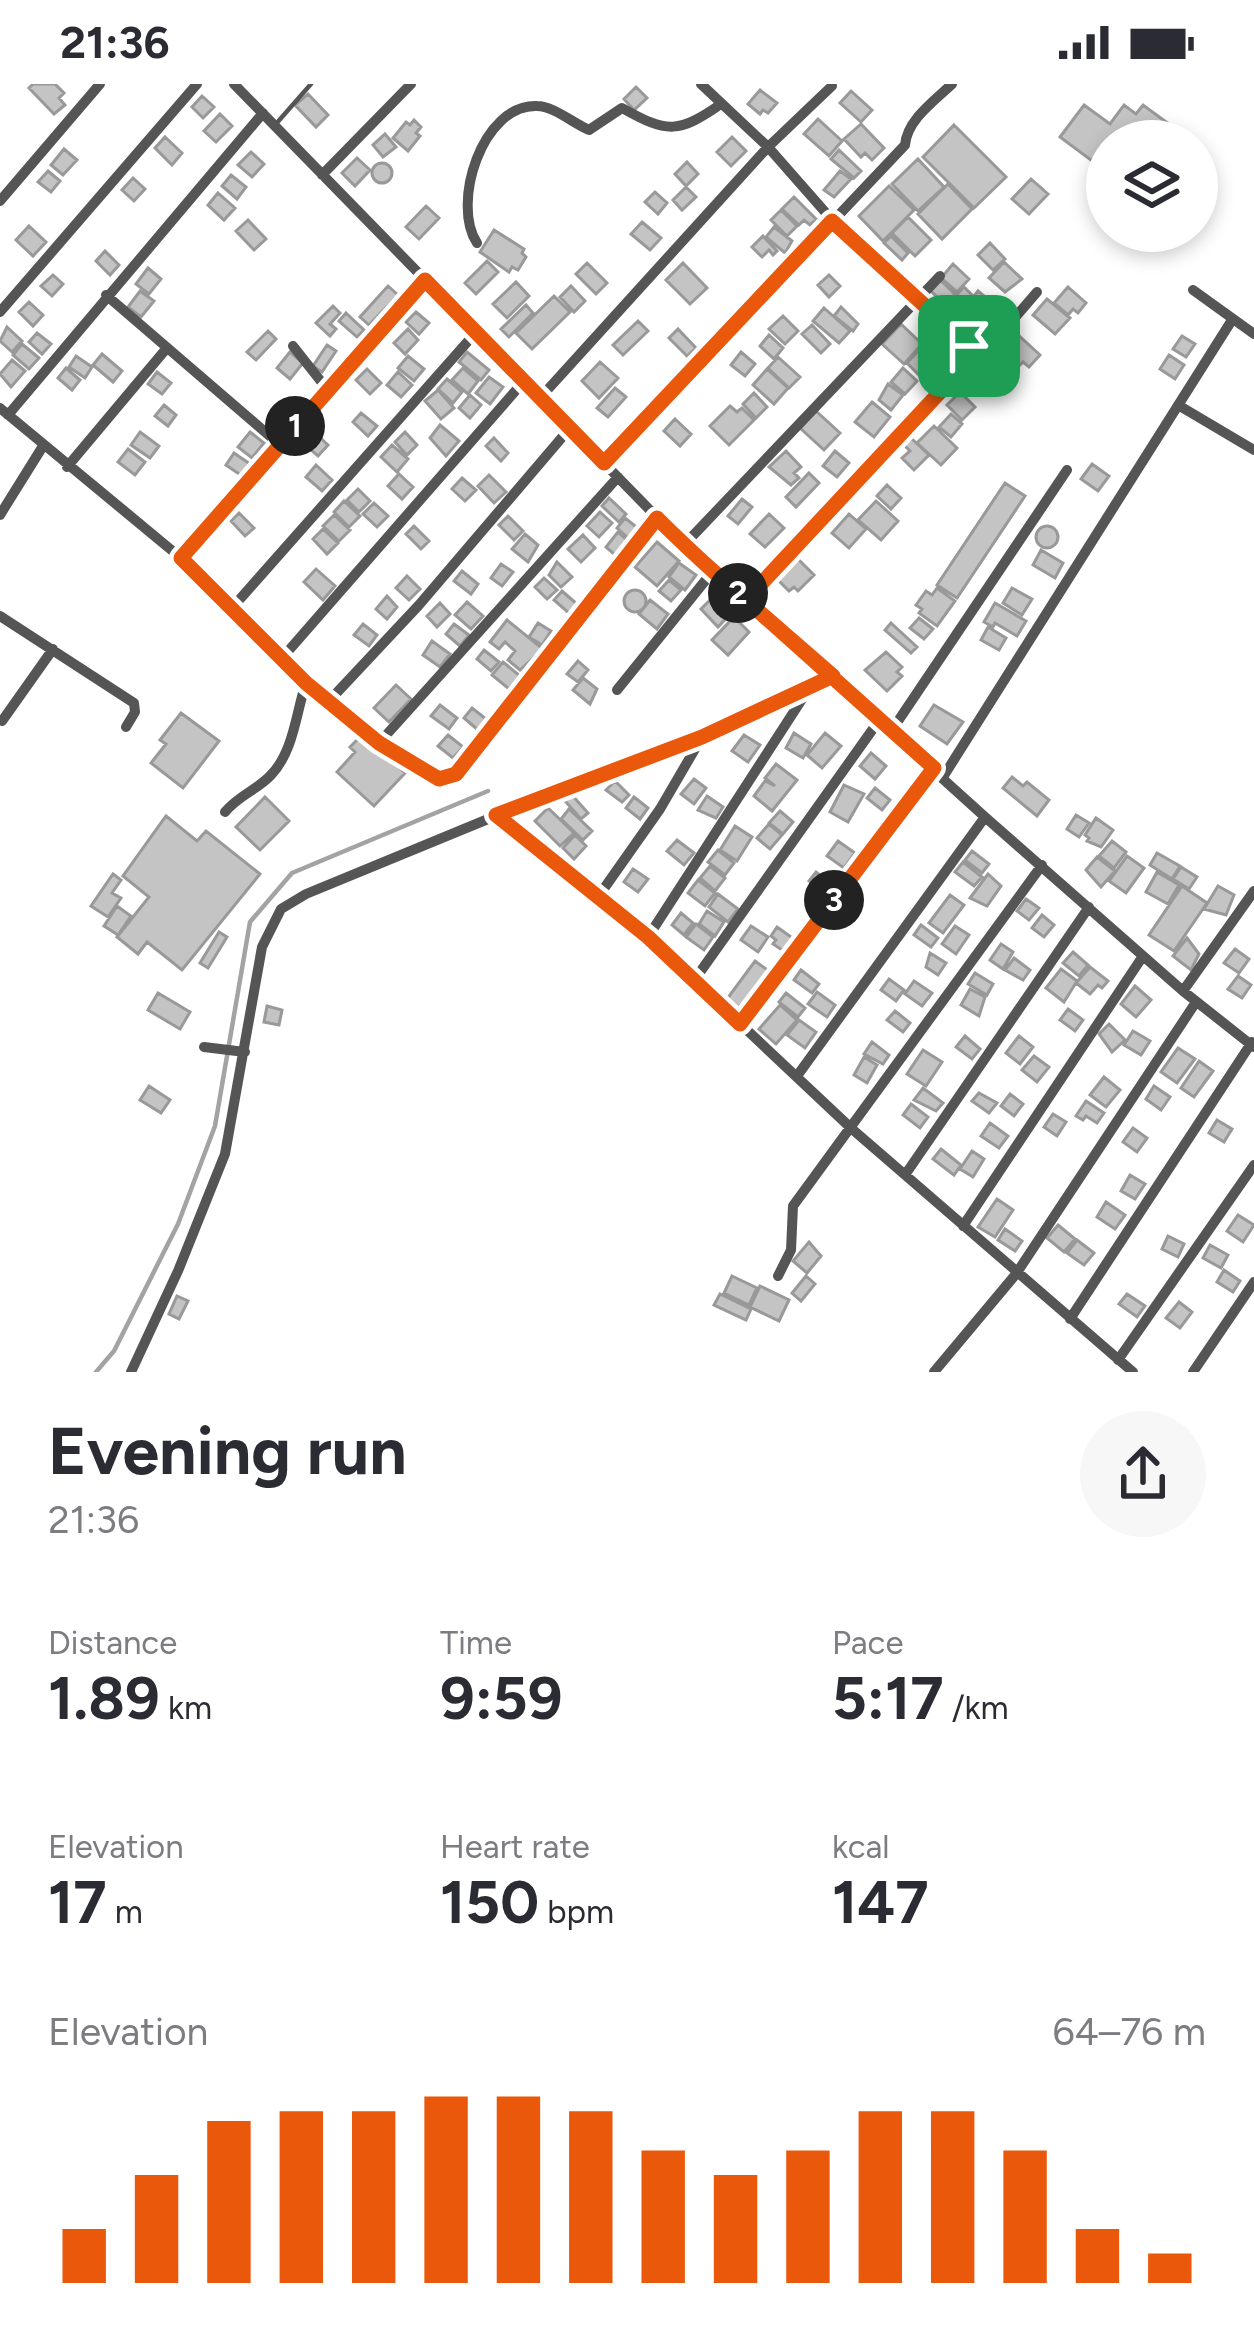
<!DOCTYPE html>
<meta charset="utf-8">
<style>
body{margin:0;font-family:Figtree,sans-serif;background:#f7f7f7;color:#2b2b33;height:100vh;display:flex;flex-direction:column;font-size:45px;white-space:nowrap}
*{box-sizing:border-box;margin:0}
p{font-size:39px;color:#7c7c81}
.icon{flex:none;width:66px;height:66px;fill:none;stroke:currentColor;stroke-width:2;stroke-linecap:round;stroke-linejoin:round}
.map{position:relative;height:1288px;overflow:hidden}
.details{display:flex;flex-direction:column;background:#fff;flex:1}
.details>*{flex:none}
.tools{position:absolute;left:1086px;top:36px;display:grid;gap:24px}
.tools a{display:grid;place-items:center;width:132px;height:132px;border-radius:50%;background:#fff;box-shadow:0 6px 18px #0003;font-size:60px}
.pin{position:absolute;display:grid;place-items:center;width:102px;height:102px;color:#fff;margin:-51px;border-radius:24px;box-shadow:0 6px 18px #0006}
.km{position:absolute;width:60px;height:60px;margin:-30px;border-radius:50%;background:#222;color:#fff;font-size:33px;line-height:60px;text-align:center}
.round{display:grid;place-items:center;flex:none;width:126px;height:126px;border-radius:63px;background:#f7f7f7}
.head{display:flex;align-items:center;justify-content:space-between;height:204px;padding:0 48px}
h1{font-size:66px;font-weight:700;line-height:90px}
.figures{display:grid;grid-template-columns:repeat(3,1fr);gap:18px;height:204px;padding:12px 48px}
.figures div{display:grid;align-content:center}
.figures b{font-size:60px;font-weight:700}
.figures small{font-size:33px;font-weight:400}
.figures p{font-size:33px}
.chart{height:336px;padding:24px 48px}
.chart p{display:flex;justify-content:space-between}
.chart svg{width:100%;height:216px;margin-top:12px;stroke:#ea580c;stroke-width:6}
.status{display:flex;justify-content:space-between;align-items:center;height:84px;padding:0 60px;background:#fff;direction:ltr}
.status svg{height:33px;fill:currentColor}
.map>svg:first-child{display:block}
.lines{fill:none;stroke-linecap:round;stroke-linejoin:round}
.stream{stroke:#a3a3a3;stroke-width:4.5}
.building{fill:#c4c4c4;stroke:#999;stroke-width:3}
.service{stroke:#555;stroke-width:4.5}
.minor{stroke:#555;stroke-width:10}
.route-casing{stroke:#fff;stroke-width:24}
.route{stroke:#ea580c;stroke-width:15}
</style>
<div class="status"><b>21:36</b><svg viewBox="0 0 49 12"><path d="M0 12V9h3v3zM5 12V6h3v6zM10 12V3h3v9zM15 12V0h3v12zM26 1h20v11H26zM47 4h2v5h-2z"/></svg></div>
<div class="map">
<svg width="1254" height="1288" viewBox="0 0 1254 1288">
<rect width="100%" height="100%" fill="#fff"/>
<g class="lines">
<path class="stream" d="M96 1288 114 1267 178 1140 215 1042 250 838 292 789 488 707"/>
</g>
<path class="building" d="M33 0H55L64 9 59 14 65 21 54 30 29 4Z
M636 3 647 14 634 26 624 15Z
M760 6 777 19 768 29 763 26 760 30 748 20Z
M851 7 872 26 861 38 840 19Z
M308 10 328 31 316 43 295 21Z
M202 12 214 23 203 34 192 23Z
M1084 21 1110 40 1124 21 1136 30 1143 21 1180 48 1173 57H1107V88L1060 53Z
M220 30 232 42 216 58 204 47Z
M818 35 842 57 829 72 804 50Z
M414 36 421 43 416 49 420 52 408 67 393 54 406 38 410 41Z
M861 40 884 64 872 76 865 69 861 73 844 55Z
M954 41 1006 93 974 124 923 73Z
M385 50 396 63 383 73 373 61Z
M165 53 182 69 172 81 155 64Z
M732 53 746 67 731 82 717 68Z
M64 65 77 76 63 91 51 81Z
M839 66 861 87 854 94 831 75Z
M251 68 264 80 252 93 238 81Z
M357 74 370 86 355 102 342 89Z
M918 75 944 103 918 127 892 100Z
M687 78 698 90 686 102 675 90Z
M372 89a10 10 0 1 1 20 0a10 10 0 1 1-20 0Z
M48 87 60 97 51 108 38 98Z
M840 87 851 95 834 113 824 106Z
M231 91 246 103 237 115 222 102Z
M133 94 145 105 134 117 122 106Z
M1031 95 1048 110 1029 130 1012 115Z
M948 100 972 125 942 155 918 130Z
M889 102 914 126 883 157 859 132Z
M686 103 696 113 682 126 673 116Z
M655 108 667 119 658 130 645 118Z
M218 109 235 124 224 136 208 121Z
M794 113 816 135 810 141 804 136 799 141 782 125Z
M426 122 439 134 419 155 406 143Z
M781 126 797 142 787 152 771 136Z
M908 133 931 156 915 172 892 149Z
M248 136 266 155 254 166 236 147Z
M642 138 661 154 650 166 631 150Z
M29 142 46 158 33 172 16 156Z
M774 143 792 157 785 169 766 153Z
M494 146 524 165 522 169 526 173 518 186 512 183 509 188 480 168Z
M763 152 777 167 773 171 769 166 762 173 752 163Z
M891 152 908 169 902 176 884 159Z
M990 159 1005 175 993 186 978 171Z
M105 167 119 181 110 191 96 177Z
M487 177 498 188 476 210 465 199Z
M1004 178 1022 195 1005 208 989 194Z
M587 179 607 199 596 210 576 190Z
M683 179 707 204 690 220 666 196Z
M953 180 969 195 957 208 941 194Z
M148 184 161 195 149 210 136 200Z
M53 191 63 200 52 212 41 202Z
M829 191 840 202 829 213 818 201Z
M940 196 955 210 945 221 930 206Z
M516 198 529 212 507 234 493 220Z
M388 202 398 211 369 241 360 233Z
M571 202 585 217 574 228 560 213Z
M964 203 972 211 954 228 947 221Z
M1068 203 1086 219 1078 229 1073 225 1068 231 1054 219Z
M140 207 154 217 141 233 128 223Z
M978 207 998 224 990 233 971 216Z
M554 212 570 228 532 265 516 249Z
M1047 215 1070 234 1055 250 1033 231Z
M29 218 43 231 33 242 19 228Z
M526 221 533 229 509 253 501 245Z
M333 222 340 229 330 240 336 245 330 252 316 239Z
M841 223 858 240 853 247 834 232Z
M824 224 850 247 839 259 813 237Z
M416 228 429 239 419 250 406 238Z
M346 229 364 246 357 253 339 237Z
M783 232 798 247 785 260 769 245Z
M638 237 648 247 623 271 613 261Z
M901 240 922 260 904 280 882 260Z
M812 241 830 260 821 269 802 250Z
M7 243 22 257 12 268 0 257Z
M408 245 418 256 405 270 394 259Z
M678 245 696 264 687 272 669 254Z
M268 247 276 255 256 276 247 268Z
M1015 248 1040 271 1029 283 1023 278 1019 282 1000 264Z
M37 249 51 260 42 270 29 258Z
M769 251 783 264 774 275 760 262Z
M1182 252 1195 260 1186 273 1173 265Z
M22 260 39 274 29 285 13 271Z
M327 261 336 267 322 288 313 282Z
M919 266 932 279 920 292 907 279Z
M290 268 303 279 290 295 277 284Z
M467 268 489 286 481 296 459 278Z
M741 268 755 280 745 292 731 281Z
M102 270 122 287 113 298 93 281Z
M1169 271 1184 281 1175 295 1160 285Z
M76 272 92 283 85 294 69 283Z
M408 272 424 285 414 297 398 284Z
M778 273 800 293 789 304 768 284Z
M12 276 25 287 11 303 0 290Z
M600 278 618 294 599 314 582 297Z
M66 284 80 296 72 306 58 294Z
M463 284 478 297 468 310 452 296Z
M903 284 917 297 905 310 891 298Z
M367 285 381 299 370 310 356 296Z
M767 285 788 304 774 320 753 301Z
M157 288 171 299 162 310 148 300Z
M398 288 412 301 401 313 387 301Z
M489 293 503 303 490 320 476 309Z
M447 295 462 308 453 319 438 305Z
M888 300 903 311 891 326 879 316Z
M615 304 626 313 608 333 597 324Z
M438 306 454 324 441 335 425 317Z
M960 308 975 323 962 336 947 321Z
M754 309 767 323 756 334 743 320Z
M470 311 481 321 470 334 459 324Z
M872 318 890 333 874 353 855 338Z
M164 321 176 331 168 342 155 332Z
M730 322 737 328 742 324 754 336 729 361 710 342Z
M816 327 840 349 824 366 800 344Z
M361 329 377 342 368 352 353 338Z
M951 330 962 340 951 353 939 343Z
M675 335 691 350 680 362 664 347Z
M440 341 459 357 446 372 430 354Z
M934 342 957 364 941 381 917 359Z
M313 347 328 361 318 372 303 359Z
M140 348 159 362 150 374 131 361Z
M250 348 264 359 252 374 238 363Z
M405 348 417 361 407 371 395 358Z
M494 354 508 369 501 377 486 362Z
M911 354 929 371 914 386 902 374 910 367 904 361Z
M392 361 408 375 397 388 381 373Z
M128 365 145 378 135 391 118 378Z
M786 367 801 383 794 389 799 394 791 401 769 383Z
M835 367 849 379 837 393 823 382Z
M234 369 250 380 242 392 226 381Z
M1092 380 1109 392 1098 407 1081 395Z
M316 381 332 396 322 407 306 393Z
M809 389 819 399 796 423 786 413Z
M399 390 413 403 402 415 388 402Z
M489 391 506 408 494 419 478 402Z
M462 394 476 406 465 417 452 405Z
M1005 399 1025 412 957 514 937 501Z
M887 401 901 414 891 425 877 412Z
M358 405 370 417 359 428 347 416Z
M609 414 626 430 619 438 602 422Z
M742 415 752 423 738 440 728 432Z
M344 417 360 432 349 443 334 428Z
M876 417 898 437 881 456 858 436Z
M374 419 388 432 377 443 363 430Z
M600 428 612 439 599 453 587 442Z
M239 429 254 444 245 452 231 437Z
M769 430 784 444 765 463 750 450Z
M849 430 866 445 849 464 832 449Z
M334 431 350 446 339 457 323 442Z
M508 432 523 447 514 456 499 441Z
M625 434 644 449 635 460 617 444Z
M414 442 429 457 421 465 406 450Z
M1036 453a11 11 0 1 1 22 0a11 11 0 1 1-22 0Z
M323 445 338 459 327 470 313 455Z
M618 448 634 462 622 477 606 463Z
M525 450 538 461 528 478 512 465Z
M583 451 595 464 581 478 568 465Z
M657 458 679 477 657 502 635 483Z
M1041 466 1063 479 1055 494 1033 481Z
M798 475 814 491 798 507 794 503 789 507 777 495Z
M557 478 572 493 561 503 549 491Z
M679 479 696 491 685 506 669 493Z
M501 480 513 488 502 502 491 494Z
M316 485 335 502 323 516 304 498Z
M462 487 478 500 471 510 454 497Z
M407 492 420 505 409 516 396 504Z
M544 494 557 506 547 515 535 503Z
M669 496 681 506 671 517 659 507Z
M937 504 955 517 937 542 919 529 922 525 916 521 926 507 932 511Z
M1012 504 1032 515 1022 531 1003 519Z
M624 517a11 11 0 1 1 22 0a11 11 0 1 1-22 0Z
M562 507 578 521 570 530 554 516Z
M715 511 732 528 718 543 701 525Z
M387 512 397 523 387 535 376 525Z
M650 516 668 530 657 545 639 530Z
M467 518 483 532 471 545 455 531Z
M440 519 450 530 437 543 427 532Z
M995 519 1026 537 1017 552 995 539 993 543 984 538Z
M734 533 749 548 728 571 712 556Z
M919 534 933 545 924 555 910 544Z
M507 536 543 565 520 586 508 576 515 567 505 558 499 565 490 558Z
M538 539 551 547 542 561 529 553Z
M891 539 917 563 911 569 885 546Z
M363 540 377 551 369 562 354 551Z
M454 540 469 551 460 562 446 550Z
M988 543 1006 554 999 566 981 556Z
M432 557 450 570 440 583 423 571Z
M484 566 499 578 491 587 477 575Z
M886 568 902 583 897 588 902 592 887 607 865 586Z
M578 577 588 586 578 598 567 590Z
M503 578 520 592 509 605 492 591Z
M583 594 597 605 590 620 573 606Z
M396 601 411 615 389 638 374 624Z
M440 621 457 634 449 645 431 632Z
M934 621 963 638 947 660 920 642Z
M472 624 486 635 478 646 464 634Z
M181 629 219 657 183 704 151 679 166 660 160 656Z
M794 649 811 660 803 674 786 664Z
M825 649 841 662 822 684 807 671Z
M363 650 405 689 374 722 337 688 355 668 350 663Z
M448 651 463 663 453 674 438 662Z
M744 651 760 661 748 678 732 667Z
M871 669 886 682 875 695 860 682Z
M776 680 797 696 772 727 754 712 765 697 775 702 765 694Z
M1012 693 1023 702 1027 698 1049 716 1037 732 1003 704Z
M694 695 706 704 694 720 681 710Z
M615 697 629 711 622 718 606 706Z
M844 701 864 710 848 738 830 728Z
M875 704 890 716 882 726 867 714Z
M572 711 588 729 581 735 565 717Z
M707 712 723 723 716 734 698 726Z
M265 713 289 737 260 766 236 743Z
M634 713 648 724 640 735 626 724Z
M548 724 574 749 560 762 535 737Z
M569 725 592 747 583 756 561 735Z
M780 727 793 738 783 750 769 739Z
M1076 731 1089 739 1079 753 1067 745Z
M166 732 197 757 206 747 260 790 182 886 147 858 138 870 117 853 149 813 123 792Z
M1096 734 1113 746 1101 763 1087 757 1089 754 1085 751Z
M769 740 782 751 770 765 757 754Z
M735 742 752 753 737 777 720 766Z
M575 751 586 762 574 775 563 764Z
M677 756 694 769 684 781 667 767Z
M838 757 855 769 844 784 827 772Z
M1112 757 1126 768 1114 784 1099 772Z
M718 766 734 779 725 791 708 778Z
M972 767 989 780 982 789 965 776Z
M1157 769 1180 782 1172 795 1150 781Z
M1127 772 1144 784 1126 809 1109 797Z
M1097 773 1115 787 1101 803 1086 786Z
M963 778 982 793 974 802 955 788Z
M710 782 725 794 715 807 700 794Z
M1181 783 1197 793 1189 805 1173 795Z
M633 785 648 795 638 808 624 798Z
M816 788 833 801 826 810 809 797Z
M1157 788 1179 801 1168 820 1146 808Z
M113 790 121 796 112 809 121 814 108 833 91 822Z
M988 790 1001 802 987 822 970 814Z
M698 796 715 809 705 822 688 809Z
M1182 802 1207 819 1174 867 1149 851Z
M1218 802 1234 811 1226 831 1204 825Z
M718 810 738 825 728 838 709 823Z
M950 811 964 821 943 849 929 839Z
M1026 815 1039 824 1029 836 1017 827Z
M117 822 131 832 118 851 104 842Z
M707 827 724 838 715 852 699 840Z
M681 829 693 839 684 851 672 841Z
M1042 831 1054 841 1044 853 1032 844Z
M696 840 713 853 704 866 686 853Z
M921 841 938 854 931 863 914 851Z
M751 842 768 853 758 868 741 856Z
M955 842 969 851 956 870 942 860Z
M777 843 794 855 785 868 773 860 776 856 771 852Z
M219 848 227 853 208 884 200 879Z
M1187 854 1199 870 1191 886 1173 872Z
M1001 860 1013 868 1003 885 990 876Z
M1235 865 1249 875 1239 889 1224 879Z
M1073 868 1088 881 1079 892 1063 879Z
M930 869 946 879 938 891 926 883Z
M1014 874 1030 886 1023 896 1005 886Z
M755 877 773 890 745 928 727 915Z
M1090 883 1108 897 1102 904 1098 901 1090 910 1076 899Z
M1061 885 1077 897 1064 918 1046 904Z
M801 886 819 900 812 909 794 896Z
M975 889 993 900 987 911 968 900Z
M1238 892 1251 901 1242 914 1228 905Z
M889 895 904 906 896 917 881 906Z
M914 897 932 909 922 922 905 910Z
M1135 902 1151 916 1136 933 1121 920Z
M970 905 985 913 979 932 961 921Z
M817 908 835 921 827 933 808 920Z
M158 909 190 928 180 945 148 926Z
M786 909 805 924 798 933 779 918Z
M780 921 797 936 776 960 759 945Z
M267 922 282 926 279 941 264 938Z
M1068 925 1083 936 1075 947 1060 936Z
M895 927 910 939 903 948 887 936Z
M799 936 816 948 805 964 787 951Z
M1109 940 1125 956 1112 968 1099 950Z
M1133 947 1150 957 1141 971 1124 961Z
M965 952 980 965 972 975 956 963Z
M1019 952 1033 963 1020 980 1006 969Z
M872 958 889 971 883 980 864 970Z
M1178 964 1195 975 1177 999 1161 988Z
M923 966 942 978 926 1002 907 990Z
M1034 972 1049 983 1037 998 1022 986Z
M864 973 877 981 867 999 854 991Z
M1199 977 1213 987 1194 1013 1181 1004Z
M1104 993 1120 1006 1106 1023 1090 1011Z
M149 1002 170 1016 161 1029 140 1016Z
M1154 1002 1170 1013 1161 1026 1146 1015Z
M923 1004 943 1019 936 1027 914 1016Z
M979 1009 997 1019 989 1029 972 1017Z
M1010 1010 1023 1020 1014 1032 1001 1022Z
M1086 1017 1104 1029 1097 1039 1086 1032 1083 1036 1076 1032Z
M911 1020 928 1033 920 1044 903 1031Z
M1053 1030 1066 1038 1057 1052 1044 1043Z
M1217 1036 1232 1045 1224 1058 1209 1049Z
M990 1039 1008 1052 999 1064 981 1052Z
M1133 1044 1147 1054 1137 1068 1123 1058Z
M941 1065 961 1081 954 1091 933 1075Z
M972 1067 984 1075 973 1093 960 1085Z
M1130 1091 1145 1100 1135 1115 1121 1107Z
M997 1115 1013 1126 995 1153 978 1143Z
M1106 1118 1125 1131 1115 1145 1097 1133Z
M1238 1131 1254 1141 1243 1158 1227 1147Z
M1058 1141 1075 1155 1064 1168 1047 1154Z
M1005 1145 1022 1157 1015 1167 998 1156Z
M1168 1152 1184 1160 1178 1173 1162 1165Z
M1077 1156 1094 1169 1084 1181 1067 1169Z
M809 1158 821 1172 807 1189 793 1177Z
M1210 1161 1228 1171 1221 1184 1203 1174Z
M1224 1186 1240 1197 1233 1208 1217 1198Z
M732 1192 757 1204 749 1221 724 1209Z
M806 1192 815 1200 801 1217 792 1209Z
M760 1202 789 1216 779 1237 750 1223Z
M720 1210 751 1225 746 1236 714 1221Z
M1127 1210 1145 1222 1137 1233 1119 1220Z
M177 1212 188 1217 179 1235 169 1230Z
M1179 1218 1192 1228 1180 1244 1166 1234Z"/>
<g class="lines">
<path class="service" d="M275 41 311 0"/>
<path class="minor" d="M234 0 684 461 985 733 1183 907 1254 963
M701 0 768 63 833 137 953 247 973 270 746 516
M322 91 411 0
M0 117 100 0
M477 159C451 120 482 20 537 22 553 22 573 39 589 46L622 24C668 50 679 49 721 20
M1193 206 1254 250
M106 211 279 360
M0 228 197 0
M293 262 327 305
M973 270 993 259 1037 208
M540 314 768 63 832 2
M1178 321 1254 366
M0 324 181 474 306 599 379 659 439 695 456 690 657 434
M8 331 263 29
M604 379 905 61C907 36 934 17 952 0
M67 383 166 265
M0 431 43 362
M684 461 940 192
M181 474 425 196
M232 524 477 247
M0 532 134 619 135 628 126 643
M283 573 524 297
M617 606 713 487
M329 617 419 521 570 344
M2 637 53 565
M892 646 1067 386
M379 659 618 393
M943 693 1232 236
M225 728C239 711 257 706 271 691 294 667 296 628 306 599
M496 731 648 853 852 1045 1133 1288
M598 813 660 725 702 653
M648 853 806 609
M693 898 880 635
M1183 907 1254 807
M740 940 934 684
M204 963 245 968
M797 992 985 733
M905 1091 1089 823
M963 1142 1143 872
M778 1192 791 1166 793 1122 1042 781
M1070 1235 1252 958
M1118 1276 1254 1081
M131 1288 178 1187 225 1070 262 863 281 825 306 810 578 698 702 653 833 593
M934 1288 1016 1190 1196 918
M1193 1288 1254 1198"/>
</g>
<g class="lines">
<g class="route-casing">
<path id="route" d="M969 262 832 137 604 379 425 196 181 474 306 599 379 659 439 695 456 690 657 434C713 490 774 540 833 592L702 653 496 731 648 853 740 940 934 684 746 516 968 278 973 270 969 262"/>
</g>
<use href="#route" class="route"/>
</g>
</svg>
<div class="tools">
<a><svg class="icon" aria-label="layers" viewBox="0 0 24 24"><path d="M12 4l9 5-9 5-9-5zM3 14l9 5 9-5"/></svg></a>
</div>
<div class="pin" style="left:969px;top:262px;background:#1e9e55"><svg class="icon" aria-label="arrive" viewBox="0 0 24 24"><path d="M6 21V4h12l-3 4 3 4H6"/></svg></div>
<b class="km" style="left:295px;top:342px">1</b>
<b class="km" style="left:738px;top:509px">2</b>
<b class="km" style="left:834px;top:816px">3</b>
</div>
<section class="details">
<div class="head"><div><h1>Evening run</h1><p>21:36</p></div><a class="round"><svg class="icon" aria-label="share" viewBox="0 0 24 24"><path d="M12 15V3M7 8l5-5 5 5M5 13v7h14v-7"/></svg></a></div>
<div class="figures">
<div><p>Distance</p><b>1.89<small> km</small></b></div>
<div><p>Time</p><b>9:59</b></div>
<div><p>Pace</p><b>5:17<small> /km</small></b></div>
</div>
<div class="figures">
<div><p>Elevation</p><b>17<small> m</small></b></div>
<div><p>Heart rate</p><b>150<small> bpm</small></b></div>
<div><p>kcal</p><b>147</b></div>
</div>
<div class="chart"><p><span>Elevation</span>64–76 m</p>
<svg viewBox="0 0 160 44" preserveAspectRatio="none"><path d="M5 44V33M15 44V22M25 44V11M35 44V9M45 44V9M55 44V6M65 44V6M75 44V9M85 44V17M95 44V22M105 44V17M115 44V9M125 44V9M135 44V17M145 44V33M155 44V38"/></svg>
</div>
</section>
